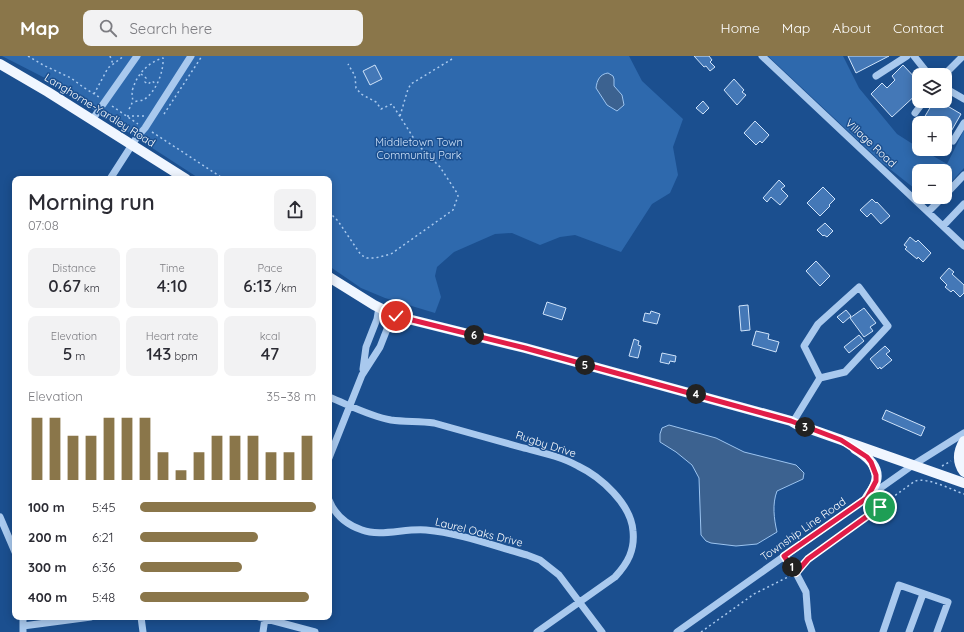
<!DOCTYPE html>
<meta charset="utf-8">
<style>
body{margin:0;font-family:Quicksand,sans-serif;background:#f2f2f3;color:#2b2b33;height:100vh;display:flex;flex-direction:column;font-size:15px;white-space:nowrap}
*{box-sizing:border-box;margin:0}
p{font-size:13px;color:#7c7c81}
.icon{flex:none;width:22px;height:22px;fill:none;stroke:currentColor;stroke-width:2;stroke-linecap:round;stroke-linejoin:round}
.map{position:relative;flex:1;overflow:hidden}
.side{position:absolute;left:12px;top:120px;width:320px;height:444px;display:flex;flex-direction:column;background:#fff;border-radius:8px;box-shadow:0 2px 10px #0003}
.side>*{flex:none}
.fabs{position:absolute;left:912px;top:12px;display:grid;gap:8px}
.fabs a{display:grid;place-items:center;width:40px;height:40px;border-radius:8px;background:#fff;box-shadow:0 2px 10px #0003;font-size:20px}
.pin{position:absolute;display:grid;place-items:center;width:34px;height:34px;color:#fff;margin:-17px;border:2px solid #fff;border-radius:50%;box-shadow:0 1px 4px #0007}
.km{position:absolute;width:20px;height:20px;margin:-10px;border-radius:50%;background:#222;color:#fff;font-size:11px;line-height:20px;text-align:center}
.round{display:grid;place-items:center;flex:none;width:42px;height:42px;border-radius:8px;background:#f2f2f3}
.headline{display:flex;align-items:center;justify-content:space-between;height:68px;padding:0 16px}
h1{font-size:22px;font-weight:600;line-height:30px}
.stats{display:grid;grid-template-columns:repeat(3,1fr);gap:6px;height:68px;padding:4px 16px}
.stats div{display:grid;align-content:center;border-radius:8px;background:#f2f2f3;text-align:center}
.stats b{font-size:17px;font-weight:600}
.stats small{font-size:11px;font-weight:400}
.stats p{font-size:11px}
.chart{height:112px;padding:8px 16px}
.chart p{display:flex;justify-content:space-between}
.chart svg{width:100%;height:72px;margin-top:4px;stroke:#8a764a;stroke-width:6}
ul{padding:0 16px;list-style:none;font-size:13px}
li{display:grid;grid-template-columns:64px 48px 1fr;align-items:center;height:30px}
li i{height:10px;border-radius:5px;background:#8a764a}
header{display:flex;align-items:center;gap:24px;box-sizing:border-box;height:56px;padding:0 20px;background:#8a764a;color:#fff}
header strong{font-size:19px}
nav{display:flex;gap:22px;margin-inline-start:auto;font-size:14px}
.search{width:280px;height:36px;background:#f2f2f3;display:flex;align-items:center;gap:10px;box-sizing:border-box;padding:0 14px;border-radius:8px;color:#7c7c81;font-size:15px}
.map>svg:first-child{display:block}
.green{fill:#2e69ad}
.water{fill:#3c6290;stroke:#9cc4f0}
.building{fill:#4478b7;stroke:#cfe3fa}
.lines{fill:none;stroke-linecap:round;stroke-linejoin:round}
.path{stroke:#a9c9ee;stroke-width:1.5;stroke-dasharray:2 3;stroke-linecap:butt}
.minor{stroke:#a9c9ee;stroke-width:7}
.major{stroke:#f0f6ff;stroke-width:10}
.route-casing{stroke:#fff;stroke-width:8}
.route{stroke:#e11d48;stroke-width:5}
.labels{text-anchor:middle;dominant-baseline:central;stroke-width:3;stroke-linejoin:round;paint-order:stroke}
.street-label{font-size:11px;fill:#fff;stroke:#1b4f8f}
.park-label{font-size:11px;fill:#cfe3fa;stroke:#1b4f8f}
</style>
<header>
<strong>Map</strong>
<div class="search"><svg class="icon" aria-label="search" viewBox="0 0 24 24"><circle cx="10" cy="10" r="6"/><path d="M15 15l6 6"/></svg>Search here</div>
<nav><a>Home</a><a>Map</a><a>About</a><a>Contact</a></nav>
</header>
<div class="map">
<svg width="964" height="576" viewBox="0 0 964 576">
<rect width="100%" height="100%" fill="#1b4f8f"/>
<path class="green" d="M2 0H629L642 25 683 63 673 91 678 119 670 137 652 148 621 196 575 179 560 181 540 189 512 177 495 178 454 196 437 211 435 220 441 241 435 257 385 242 361 232 329 210V123H200L43 21Z
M768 0H843L859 32 897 78 919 92V93H921L947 108 964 74V112L945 133V115H919V136L881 106Z"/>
<path class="water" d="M608 17 613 20 614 23V30L622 39 624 49 617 55 607 49 596 32C597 24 600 18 608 17Z
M669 369 716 382 744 396 796 409 804 417 803 423 777 435C772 448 774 463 777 476L757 488 736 490 711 487 706 485 701 479 699 422 692 409 676 396 660 386V378L662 372Z"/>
<path class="building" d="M694 0H709L712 4 710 6 715 11 710 15 706 10 704 11Z
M848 0H889L856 17Z
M375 9 382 23 370 29 363 15Z
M903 9 919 26V36L892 61 871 38 882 27 887 32 895 24 892 20Z
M734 23 744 34 742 36 746 39 737 49 724 34Z
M703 45 709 52 703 58 696 52Z
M934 45H939L961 58 945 86V67H921Z
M755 65 769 79 762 87 760 85 756 89 744 77Z
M779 124 785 130 781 133 788 140 780 149 771 141 767 146 763 142Z
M823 131 835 143 829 149 830 150 820 160 807 147Z
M872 143 876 147 877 146 890 160 881 168 871 157 867 161 860 154Z
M825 167 833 175 827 181 824 179 823 180 817 174Z
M910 181 916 186 918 184 931 197 923 206 918 201 917 203 905 193 907 191 904 189Z
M816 205 830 220 820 230 806 215Z
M949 212 954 216 952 218 964 229V237L960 241 953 234 951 236 945 231 947 229 940 222Z
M547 246 566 252 562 264 543 258Z
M748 249 750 274 741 275 739 250Z
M864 252 876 267 870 271 873 275 864 281 850 262Z
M846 254 851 260 843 267 837 261Z
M651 255 660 258 657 268 643 265 645 257 650 258Z
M756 275 769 278 768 283 779 286 776 296 752 289Z
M859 279 864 285 849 297 844 291Z
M634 283 639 285 638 289 641 290 638 302 629 300Z
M885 290 890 295 886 298 892 304 881 313 880 311 878 313 870 303Z
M662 297 676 300 675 306 670 305 669 308 660 306Z
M886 354 925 371 921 380 882 363Z"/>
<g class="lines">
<path class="path" d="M28 0 43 9 71 22 83 31 99 41
M110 0 113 8
M141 18 146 22 145 26 148 28 152 25 156 28
M94 38 108 12 124 0
M112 50 138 68
M129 53C136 42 130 41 133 32 138 17 149 6 163 2 164 15 156 37 143 44 140 45 136 45 133 46
M164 58 202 0
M127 60H145
M400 60 408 33 411 28 452 3
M152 76 224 123
M329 156 338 165 361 199 367 202H375L391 198 453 154 458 140 457 137 440 111 418 89 392 48 381 53 376 46 361 38 356 32 355 20 348 8
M942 410 951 405
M800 512 808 503 915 425C928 421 952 434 964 438
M701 576 754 538 790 520"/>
<path class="minor" d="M762 0 964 190
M914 0 929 19
M944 19 963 0
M876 20 907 0
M945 32 964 43
M915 57 924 45
M92 64 137 0
M953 85 964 67
M110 123 137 81 145 72 191 0
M945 139 964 119
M928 156 943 141
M943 170 964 148
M363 313 366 291 377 263 379 251
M329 341C349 349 369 360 391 364 405 366 419 365 434 367 463 375 491 383 520 391 539 396 560 400 578 410 601 421 631 448 633 475 635 494 628 507 615 521L537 576
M793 366 820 322 845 316 888 270 859 231 818 268 804 290 820 322
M329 402 362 319 380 291 393 258
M329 444C335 459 347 469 362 474 380 481 406 472 426 474 460 477 494 490 527 499L540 504 559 519 602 576
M0 461 15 496
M784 500 796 517 806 536 808 563 812 576
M141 561 143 576
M259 561 315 576
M23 570 91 561
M23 576V561
M263 576 265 562
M677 576 913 409 964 377
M883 576 899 529 948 546 937 576
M909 576 923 538"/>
<path class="major" d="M0 8 48 36 186 123
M329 221 374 249 396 260 525 292 791 365 796 368 964 427
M964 385C958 395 957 406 964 416
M855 393C865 399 880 410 876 425 875 431 870 437 867 442"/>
</g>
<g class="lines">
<g class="route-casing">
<path id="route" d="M396 260 525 292 769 359 791 365 841 384 867 401 871 406 876 419V425L867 442 784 500 796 517 808 503 880 451"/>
</g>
<use href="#route" class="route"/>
</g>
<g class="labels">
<g class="street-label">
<text transform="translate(100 54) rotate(32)">Langhorne-Yardley Road</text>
<text transform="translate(871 87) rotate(43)">Village Road</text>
<text transform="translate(546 388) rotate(18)">Rugby Drive</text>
<text transform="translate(803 473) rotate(-35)">Township Line Road</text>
<text transform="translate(479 476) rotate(14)">Laurel Oaks Drive</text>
</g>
<g class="park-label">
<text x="419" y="86">Middletown Town<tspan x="419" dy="13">Community Park</tspan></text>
</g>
</g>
</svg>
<div class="fabs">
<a><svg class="icon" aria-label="layers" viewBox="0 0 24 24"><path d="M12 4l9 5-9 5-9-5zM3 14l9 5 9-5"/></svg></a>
<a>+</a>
<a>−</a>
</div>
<div class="pin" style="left:880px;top:451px;background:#1e9e55"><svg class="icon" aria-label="arrive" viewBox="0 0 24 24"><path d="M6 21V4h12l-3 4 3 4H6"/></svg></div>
<div class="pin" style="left:396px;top:260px;background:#d93025"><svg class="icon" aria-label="check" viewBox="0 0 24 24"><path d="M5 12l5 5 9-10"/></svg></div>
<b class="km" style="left:792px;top:511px">1</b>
<b class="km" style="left:805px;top:371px">3</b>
<b class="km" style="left:696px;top:338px">4</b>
<b class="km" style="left:585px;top:309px">5</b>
<b class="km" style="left:474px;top:279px">6</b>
<section class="side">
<div class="headline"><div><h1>Morning run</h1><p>07:08</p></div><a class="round"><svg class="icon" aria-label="share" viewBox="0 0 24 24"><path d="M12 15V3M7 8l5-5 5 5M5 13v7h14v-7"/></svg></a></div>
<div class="stats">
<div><p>Distance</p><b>0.67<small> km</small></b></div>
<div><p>Time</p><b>4:10</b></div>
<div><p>Pace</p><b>6:13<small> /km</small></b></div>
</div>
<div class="stats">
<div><p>Elevation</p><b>5<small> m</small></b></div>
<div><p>Heart rate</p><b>143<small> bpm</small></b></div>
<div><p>kcal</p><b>47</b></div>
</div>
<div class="chart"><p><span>Elevation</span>35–38 m</p>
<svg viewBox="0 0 160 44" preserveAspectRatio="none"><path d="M5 44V6M15 44V6M25 44V17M35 44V17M45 44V6M55 44V6M65 44V6M75 44V27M85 44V38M95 44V27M105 44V17M115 44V17M125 44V17M135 44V27M145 44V27M155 44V17"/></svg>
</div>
<ul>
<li><b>100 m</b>5:45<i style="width:100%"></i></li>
<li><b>200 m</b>6:21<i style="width:67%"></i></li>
<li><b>300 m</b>6:36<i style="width:58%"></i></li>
<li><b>400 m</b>5:48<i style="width:96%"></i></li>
</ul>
</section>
</div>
